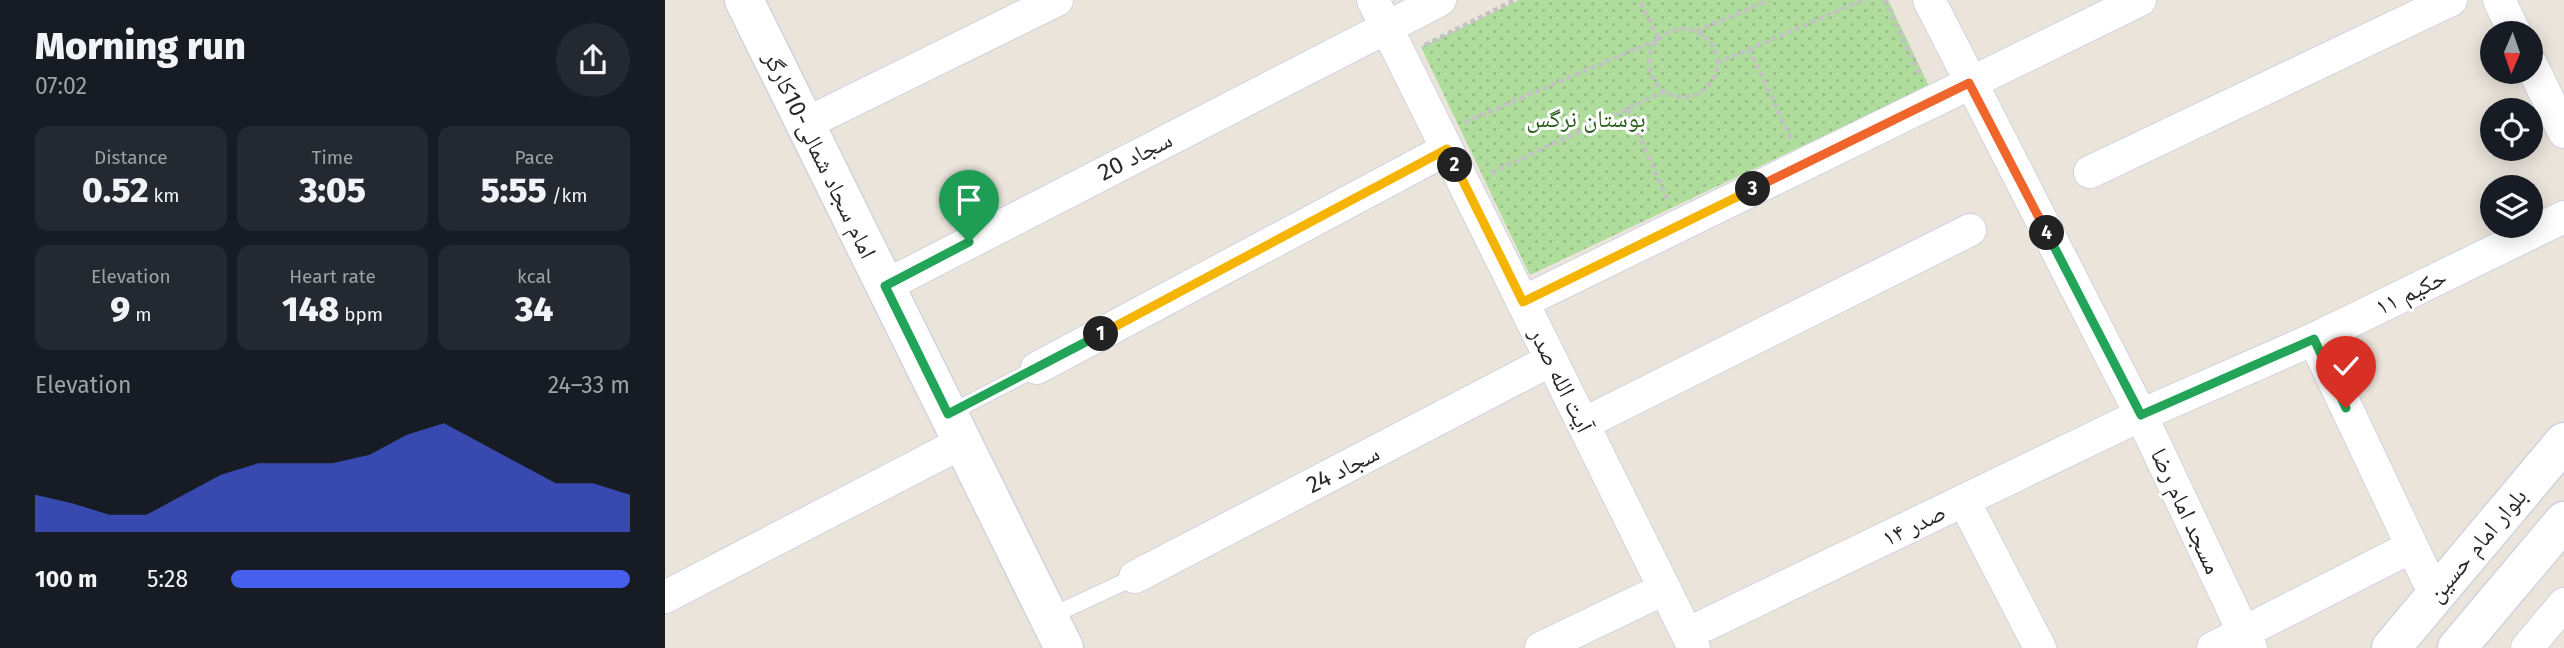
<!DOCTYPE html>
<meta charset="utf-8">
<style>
body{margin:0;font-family:"Fira Sans","Noto Naskh Arabic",sans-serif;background:#242831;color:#f1f3f6;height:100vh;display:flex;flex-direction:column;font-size:26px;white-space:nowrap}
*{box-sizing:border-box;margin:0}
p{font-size:23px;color:#9ea1a6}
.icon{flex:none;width:38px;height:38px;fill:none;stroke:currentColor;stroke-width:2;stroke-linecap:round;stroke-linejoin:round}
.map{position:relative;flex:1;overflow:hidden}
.side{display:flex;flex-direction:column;background:#171b24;width:665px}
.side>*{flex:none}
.needle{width:46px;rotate:182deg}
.buttons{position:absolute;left:1815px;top:21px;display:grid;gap:14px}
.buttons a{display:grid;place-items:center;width:63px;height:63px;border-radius:50%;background:#171b24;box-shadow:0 4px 18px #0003;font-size:35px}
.pin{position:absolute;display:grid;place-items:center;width:60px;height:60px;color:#fff;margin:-72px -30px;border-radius:50% 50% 50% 0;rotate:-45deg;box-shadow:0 0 7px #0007}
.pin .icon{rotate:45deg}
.km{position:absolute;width:35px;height:35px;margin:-18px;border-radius:50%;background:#222;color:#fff;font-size:19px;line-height:35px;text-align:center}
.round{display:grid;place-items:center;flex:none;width:74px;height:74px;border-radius:37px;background:#242831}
.head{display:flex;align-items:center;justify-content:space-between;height:119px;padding:0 35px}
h1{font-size:38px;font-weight:800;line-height:52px}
.figures{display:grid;grid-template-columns:repeat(3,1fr);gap:10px;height:119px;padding:7px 35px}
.figures div{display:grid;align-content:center;border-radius:14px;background:#242831;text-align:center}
.figures b{font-size:35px;font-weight:800}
.figures small{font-size:19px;font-weight:400}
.figures p{font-size:19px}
.chart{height:196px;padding:14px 35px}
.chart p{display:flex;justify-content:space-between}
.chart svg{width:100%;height:126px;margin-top:7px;fill:#465fec;opacity:.7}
ul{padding:0 35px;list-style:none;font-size:23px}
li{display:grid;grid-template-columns:112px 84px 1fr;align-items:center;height:52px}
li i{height:18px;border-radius:9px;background:#465fec}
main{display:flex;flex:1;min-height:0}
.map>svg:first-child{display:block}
.park{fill:url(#park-dots)}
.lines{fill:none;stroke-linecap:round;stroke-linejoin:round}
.service-casing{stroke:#d0d3e0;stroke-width:18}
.minor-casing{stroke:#d0d3e0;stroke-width:34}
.tertiary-casing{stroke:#d0d3e0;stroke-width:41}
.secondary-casing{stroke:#d0d3e0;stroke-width:41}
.path{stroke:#c3c3c3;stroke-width:4.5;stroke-dasharray:5 3.5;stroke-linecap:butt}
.service{stroke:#fff;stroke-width:16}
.minor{stroke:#fff;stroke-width:32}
.tertiary{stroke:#fff;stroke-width:38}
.secondary{stroke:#fff;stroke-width:38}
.split-1-casing{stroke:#fff;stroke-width:14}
.split-2-casing{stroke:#fff;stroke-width:14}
.split-3-casing{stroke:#fff;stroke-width:14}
.split-4-casing{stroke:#fff;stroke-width:14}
.split-5-casing{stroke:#fff;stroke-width:14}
.split-1{stroke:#22a559;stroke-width:9}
.split-2{stroke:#f5b400;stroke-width:9}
.split-3{stroke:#f5b400;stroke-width:9}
.split-4{stroke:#f0652b;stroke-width:9}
.split-5{stroke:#22a559;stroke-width:9}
.labels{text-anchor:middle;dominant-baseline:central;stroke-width:6;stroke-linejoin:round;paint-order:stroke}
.park-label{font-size:24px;fill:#2a5f1e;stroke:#fff}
.street-label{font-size:24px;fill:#282828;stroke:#fff}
</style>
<main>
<section class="side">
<div class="head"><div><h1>Morning run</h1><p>07:02</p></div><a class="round"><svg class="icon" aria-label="share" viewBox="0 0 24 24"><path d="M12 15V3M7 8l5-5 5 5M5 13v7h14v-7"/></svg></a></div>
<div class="figures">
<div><p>Distance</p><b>0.52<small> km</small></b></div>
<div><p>Time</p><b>3:05</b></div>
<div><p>Pace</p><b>5:55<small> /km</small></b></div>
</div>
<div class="figures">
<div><p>Elevation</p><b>9<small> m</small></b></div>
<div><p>Heart rate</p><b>148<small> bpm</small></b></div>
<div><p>kcal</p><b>34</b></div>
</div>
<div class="chart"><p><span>Elevation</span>24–33 m</p>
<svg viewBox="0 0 160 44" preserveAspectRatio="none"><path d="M0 44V31L10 34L20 38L30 38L40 31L50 24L60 20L70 20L80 20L90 17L100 10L110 6L120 13L130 20L140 27L150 27L160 31V44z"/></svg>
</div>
<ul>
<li><b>100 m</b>5:28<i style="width:100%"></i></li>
</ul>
</section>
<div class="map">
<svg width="1899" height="648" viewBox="0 0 1899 648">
<defs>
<pattern id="park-dots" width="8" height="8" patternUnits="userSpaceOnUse" patternTransform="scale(1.75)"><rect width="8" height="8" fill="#afdd9b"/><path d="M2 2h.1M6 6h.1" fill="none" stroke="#97be86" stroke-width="1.8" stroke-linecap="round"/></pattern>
</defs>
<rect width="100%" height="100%" fill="#eae4db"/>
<path class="park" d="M854 0H1223L1264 86 865 275 756 47Z"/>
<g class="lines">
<g class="service-casing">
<path id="service" d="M283 414 372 368
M384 617 470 577"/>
</g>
<g class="minor-casing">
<path id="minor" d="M708 0 1029 648
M1264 0 1476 415 1586 648
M1834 0 1850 33
M1866 64 1899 132
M140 124 392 0
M1425 172 1786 0
M220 286 775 0
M858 302 1475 0
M1649 339 1770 595
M372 368 782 149
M918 424 1305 230
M1299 501 1375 648
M470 577 886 360
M0 597 298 442
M1022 634 1476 415 1649 339 1899 217
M876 648 999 589
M1548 648 1746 547
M1862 648 1899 604"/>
</g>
<g class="tertiary-casing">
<path id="tertiary" d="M79 0 399 648"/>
</g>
<g class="secondary-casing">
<path id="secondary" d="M1726 648 1899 442
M1792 648 1899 521"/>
</g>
<path class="path" d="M1219 0 1256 77
M984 63a34 34 0 1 1 68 0a34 34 0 1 1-68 0Z
M1032 31 1104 0
M760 45 850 0
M1084 49 1127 140
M1052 63 1198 0
M962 109 1003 200
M800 122 994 39 974 0
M826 173 1000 91"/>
<use href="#service" class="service"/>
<use href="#minor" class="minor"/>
<use href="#tertiary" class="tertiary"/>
<use href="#secondary" class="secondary"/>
</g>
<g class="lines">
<g class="split-1-casing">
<path id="split-1" d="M304 242 220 286 283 414 436 334"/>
</g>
<g class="split-2-casing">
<path id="split-2" d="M436 334 782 149 790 165"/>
</g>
<g class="split-3-casing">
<path id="split-3" d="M790 165 858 302 1088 189"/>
</g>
<g class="split-4-casing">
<path id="split-4" d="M1088 189 1304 83 1382 233"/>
</g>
<g class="split-5-casing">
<path id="split-5" d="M1382 233 1476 415 1649 339 1681 408"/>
</g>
<use href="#split-1" class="split-1"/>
<use href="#split-2" class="split-2"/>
<use href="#split-3" class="split-3"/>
<use href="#split-4" class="split-4"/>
<use href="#split-5" class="split-5"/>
</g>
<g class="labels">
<g class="park-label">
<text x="921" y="119">بوستان نرگس</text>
</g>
<g class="street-label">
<text transform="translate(155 155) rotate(64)">امام سجاد شمالی-10کارگر</text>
<text transform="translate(470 156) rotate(-27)">سجاد 20</text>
<text transform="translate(1746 292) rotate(-26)">حکیم ۱۱</text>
<text transform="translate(896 380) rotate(64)">آیت الله صدر</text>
<text transform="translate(678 469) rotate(-27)">سجاد 24</text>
<text transform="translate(1521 511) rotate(65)">مسجد امام رضا</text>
<text transform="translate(1249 525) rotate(-26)">صدر ۱۴</text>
<text transform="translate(1812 545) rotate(-50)">بلوار امام حسین</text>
</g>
</g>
</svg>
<div class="buttons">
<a><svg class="needle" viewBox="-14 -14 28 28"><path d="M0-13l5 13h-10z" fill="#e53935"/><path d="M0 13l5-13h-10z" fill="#9ea1a6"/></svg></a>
<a><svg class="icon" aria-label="locate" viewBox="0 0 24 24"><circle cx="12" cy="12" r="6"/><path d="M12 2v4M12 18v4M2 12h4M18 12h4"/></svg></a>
<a><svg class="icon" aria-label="layers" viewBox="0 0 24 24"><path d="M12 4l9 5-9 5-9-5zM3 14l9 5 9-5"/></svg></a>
</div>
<div class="pin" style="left:304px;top:242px;background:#1e9e55"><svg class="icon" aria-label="arrive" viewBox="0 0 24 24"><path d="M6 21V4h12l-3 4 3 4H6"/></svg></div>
<div class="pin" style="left:1681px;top:408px;background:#d93025"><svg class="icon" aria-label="check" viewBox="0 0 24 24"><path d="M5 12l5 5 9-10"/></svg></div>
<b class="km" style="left:436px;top:334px">1</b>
<b class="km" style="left:790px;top:165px">2</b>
<b class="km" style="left:1088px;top:189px">3</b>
<b class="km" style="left:1382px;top:233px">4</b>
</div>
</main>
